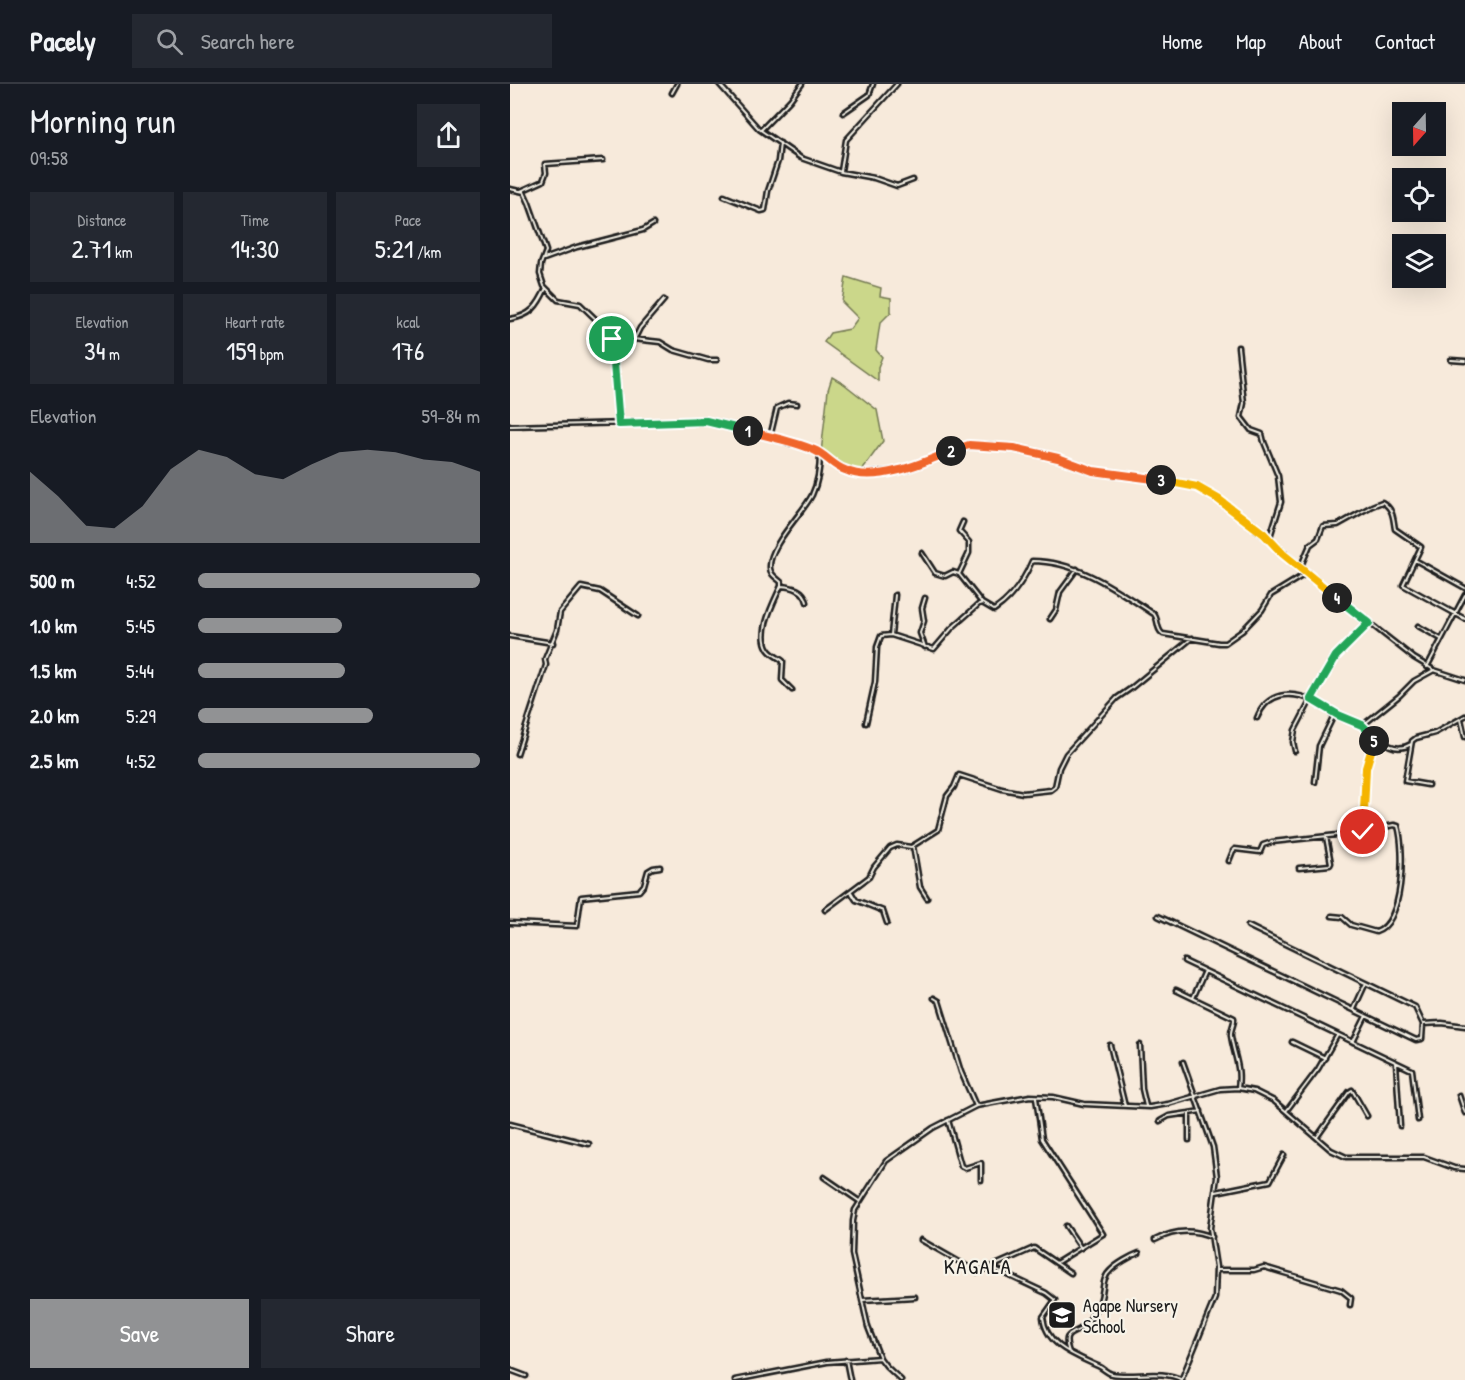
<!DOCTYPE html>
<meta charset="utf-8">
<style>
body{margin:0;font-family:"Patrick Hand",sans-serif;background:#242831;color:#f1f3f6;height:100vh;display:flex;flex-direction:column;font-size:22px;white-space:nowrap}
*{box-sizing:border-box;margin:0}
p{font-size:20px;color:#9ea1a6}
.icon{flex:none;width:33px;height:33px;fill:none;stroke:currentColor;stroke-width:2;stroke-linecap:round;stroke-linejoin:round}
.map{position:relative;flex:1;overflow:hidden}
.panel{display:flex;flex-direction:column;background:#171b24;width:510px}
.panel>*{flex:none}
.needle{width:39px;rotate:200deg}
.controls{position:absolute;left:882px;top:18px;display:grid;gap:12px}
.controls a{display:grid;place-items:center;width:54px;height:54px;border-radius:0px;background:#171b24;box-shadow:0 6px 24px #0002;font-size:30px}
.pin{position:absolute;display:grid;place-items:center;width:51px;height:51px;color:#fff;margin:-26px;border:3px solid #fff;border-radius:50%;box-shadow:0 2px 6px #0007}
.km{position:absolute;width:30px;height:30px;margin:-15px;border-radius:50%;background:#222;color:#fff;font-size:16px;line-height:30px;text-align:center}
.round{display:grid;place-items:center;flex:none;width:63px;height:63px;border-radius:0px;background:#242831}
.headline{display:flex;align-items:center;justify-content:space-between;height:102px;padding:0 30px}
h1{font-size:33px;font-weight:600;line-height:45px}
.metrics{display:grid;grid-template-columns:repeat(3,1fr);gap:9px;height:102px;padding:6px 30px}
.metrics div{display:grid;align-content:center;border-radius:0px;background:#242831;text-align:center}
.metrics b{font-size:26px;font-weight:600}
.metrics small{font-size:16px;font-weight:400}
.metrics p{font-size:16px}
.chart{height:168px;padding:12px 30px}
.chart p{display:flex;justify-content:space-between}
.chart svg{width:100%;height:108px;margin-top:6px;fill:#919294;opacity:.7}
.primary-button{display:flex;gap:12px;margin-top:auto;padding:12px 30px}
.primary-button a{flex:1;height:69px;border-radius:0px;background:#919294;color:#fff;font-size:24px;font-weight:600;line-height:69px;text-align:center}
.primary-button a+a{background:#242831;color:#f1f3f6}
ul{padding:0 30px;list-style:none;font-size:20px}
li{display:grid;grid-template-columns:96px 72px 1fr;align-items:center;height:45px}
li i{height:15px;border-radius:8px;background:#919294}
header{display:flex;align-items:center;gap:36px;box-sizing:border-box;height:84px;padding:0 30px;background:#171b24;border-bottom:2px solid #363941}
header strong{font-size:28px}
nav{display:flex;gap:33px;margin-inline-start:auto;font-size:21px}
.search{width:420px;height:54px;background:#242831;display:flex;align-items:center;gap:15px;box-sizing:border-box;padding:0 21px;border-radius:0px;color:#9ea1a6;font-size:22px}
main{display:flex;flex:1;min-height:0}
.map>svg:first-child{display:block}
.green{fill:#cbd78a;stroke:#747a53;stroke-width:1.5}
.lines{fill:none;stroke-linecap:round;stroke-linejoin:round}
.minor-casing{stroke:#1c1c1c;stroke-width:7}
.minor{stroke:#f7f3e8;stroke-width:2}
.split-1-casing{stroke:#fff;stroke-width:12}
.split-2-casing{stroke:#fff;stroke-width:12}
.split-3-casing{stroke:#fff;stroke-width:12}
.split-4-casing{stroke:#fff;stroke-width:12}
.split-5-casing{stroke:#fff;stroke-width:12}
.split-6-casing{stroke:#fff;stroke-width:12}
.split-1{stroke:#22a559;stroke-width:8}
.split-2{stroke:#f0652b;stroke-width:8}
.split-3{stroke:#f0652b;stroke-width:8}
.split-4{stroke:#f5b400;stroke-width:8}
.split-5{stroke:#22a559;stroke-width:8}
.split-6{stroke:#f5b400;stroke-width:8}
.labels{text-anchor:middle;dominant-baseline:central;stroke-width:4.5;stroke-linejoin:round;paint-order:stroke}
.poi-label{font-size:18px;fill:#1c1c1c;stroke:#f7f3e8;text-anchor:start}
.quarter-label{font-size:21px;letter-spacing:1.5px;fill:#1c1c1c;stroke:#f7f3e8}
</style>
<header>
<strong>Pacely</strong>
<div class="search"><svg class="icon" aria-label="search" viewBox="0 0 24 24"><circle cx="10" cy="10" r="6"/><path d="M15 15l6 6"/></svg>Search here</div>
<nav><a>Home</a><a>Map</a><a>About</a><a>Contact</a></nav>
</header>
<main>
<section class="panel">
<div class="headline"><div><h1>Morning run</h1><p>09:58</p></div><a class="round"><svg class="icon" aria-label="share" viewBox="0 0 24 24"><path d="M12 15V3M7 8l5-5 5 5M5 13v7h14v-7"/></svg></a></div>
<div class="metrics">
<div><p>Distance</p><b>2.71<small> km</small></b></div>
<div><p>Time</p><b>14:30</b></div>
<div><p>Pace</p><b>5:21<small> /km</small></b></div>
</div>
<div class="metrics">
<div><p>Elevation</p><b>34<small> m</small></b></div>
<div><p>Heart rate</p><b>159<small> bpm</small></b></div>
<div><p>kcal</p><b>176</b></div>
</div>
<div class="chart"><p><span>Elevation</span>59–84 m</p>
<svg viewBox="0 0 160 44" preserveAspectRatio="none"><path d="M0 44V15L10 25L20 37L30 38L40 29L50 14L60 6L70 9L80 16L90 18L100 12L110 7L120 6L130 7L140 10L150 11L160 15V44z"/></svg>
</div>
<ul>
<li><b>500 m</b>4:52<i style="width:100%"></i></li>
<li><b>1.0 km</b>5:45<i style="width:51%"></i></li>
<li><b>1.5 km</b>5:44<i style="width:52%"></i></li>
<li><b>2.0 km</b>5:29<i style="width:62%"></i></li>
<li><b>2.5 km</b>4:52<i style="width:100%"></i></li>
</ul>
<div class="primary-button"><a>Save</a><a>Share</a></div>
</section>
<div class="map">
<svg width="955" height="1296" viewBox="0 0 955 1296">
<rect width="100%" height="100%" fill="#f7eadb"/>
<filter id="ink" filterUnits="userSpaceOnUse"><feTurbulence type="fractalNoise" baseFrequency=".0167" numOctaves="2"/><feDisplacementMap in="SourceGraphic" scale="12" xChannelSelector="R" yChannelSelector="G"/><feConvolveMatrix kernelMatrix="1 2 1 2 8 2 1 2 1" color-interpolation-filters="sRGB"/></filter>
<g filter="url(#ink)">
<path class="green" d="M336 193 371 204 370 212 381 214V228L370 239 366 266 372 273 368 283V297L314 258 320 249 340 245 348 234 332 218Z
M322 293 334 300 367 326 373 357 349 390 335 384 311 369 318 306Z"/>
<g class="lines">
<g class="minor-casing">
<path id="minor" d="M209 0 249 45 291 74 331 88 364 94 387 102 403 96
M162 9 167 0
M333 29 359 11 363 0
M251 46 280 16 292 0
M331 87 336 56 387 0
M0 105 14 108 19 119 36 167 31 180 30 190 34 202 48 216 70 220 98 247 114 254 150 258 163 266 198 276H207
M11 107 33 97 36 89 35 80 93 76
M214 112 251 127 255 126 258 107 268 77 270 59
M34 175 67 163 133 146 143 140
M0 235C21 232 28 222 36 204
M102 249 109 340
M124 256 130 244 154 216
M728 263 734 319 731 333 741 346 752 350 754 358 768 392 771 418 759 456
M941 276 955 277
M0 342 197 337 212 340 294 363 310 369 334 386 346 389 357 390 398 385 451 363 480 361 535 370 583 388 668 398 687 403 695 406 726 428 820 508 904 574 924 586 955 596
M260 353 267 324 278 319 287 320
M412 469 425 489 435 492 443 488 449 490 472 519
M905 476 955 504
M790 484 800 461 808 455 813 442 828 441 862 422 872 418C884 425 883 435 885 445L911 463 893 501 955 535
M449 490 459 469V458L449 447 453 438
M271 502V498C267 494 260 491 260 484 258 462 293 429 302 411 308 398 310 384 310 370
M271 502C264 518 247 548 258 565 262 571 268 573 273 577L272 596 282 606
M271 502C283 503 294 505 297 518
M540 535 546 526 550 508 567 485
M908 542 931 555
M381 551 385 511
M0 552 43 559
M415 563 410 549 414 537 412 524 415 514
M917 583 955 511
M747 634C757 608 781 606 804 617 813 621 820 627 828 631 836 635 846 637 853 642 867 652 882 672 901 660
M951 635 955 653
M356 639 365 598 367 563 371 552 381 551 424 565 442 544 469 520 472 519 484 526C501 515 514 496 522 477 568 477 607 506 644 530 649 536 646 546 653 550L709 559H715L732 547 752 526 761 511 797 489
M853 641 889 612 904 597 924 586
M785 667 783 658 785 646 808 602 826 572 859 539
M7 670 36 581 35 575 47 546 50 528 71 503 90 507 128 532
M805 698 809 662 825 629
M918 701 895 697 902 657 906 654 925 649 955 632
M853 748 856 686 865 654
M403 762 410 803 417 814
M719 777 723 767 725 765 750 768 753 761 762 758 846 749 884 741 888 742C895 766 894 839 866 848L841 841 832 833 822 832
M789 784 820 781 821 779 816 753
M341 808 346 816 373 827 377 839
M315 826 359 793 364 783 380 764 387 761 401 763 428 746 437 712 444 703 449 691 492 705 513 709 541 706 545 703 549 684 556 670 607 614 620 605 682 554
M648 832 906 956 912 955 913 940 905 923 738 842
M0 839 67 842 71 813 129 807 134 801 138 787 143 784 150 783
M674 877 902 986 908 1036
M666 906 724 934C725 940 720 945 721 952 724 972 731 982 728 1004
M424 914 429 917 451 988 466 1022
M683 914 695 887
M844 925 855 901
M913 940 932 939 955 942
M782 958 815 974
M843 958 856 932
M600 961 615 1022
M630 961 632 1005 636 1022
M886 979 890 1042
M949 1011 955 1029
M526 1014 532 1055 593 1150 546 1179
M777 1026 808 985 827 952
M438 1036 451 1082 455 1084 471 1079V1096
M650 1037 659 1032 679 1029
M0 1040 79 1060
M807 1053 839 1008 842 1006 857 1032
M679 1056V1029L691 1027
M314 1093 349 1117
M706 1108 760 1097 774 1071
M556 1142 571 1164
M411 1156 467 1188 481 1183 536 1209 545 1216 533 1233C536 1263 567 1272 590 1283 594 1285 597 1289 602 1290 624 1294 652 1285 672 1296
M645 1156C664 1146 682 1144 702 1153
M481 1183 524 1164 561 1189
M706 1186H744L754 1183 831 1206 841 1214 840 1221
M352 1216 405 1213
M559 1268C552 1249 561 1251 572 1244 579 1240 582 1230 586 1225 596 1213 589 1196 601 1186 607 1180 621 1172 629 1169
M336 1276 340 1296
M0 1286 16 1292
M672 1294 705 1214 706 1183 700 1144 707 1093 703 1063 673 978
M225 1296 317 1278 370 1274
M391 1296 376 1282 370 1274 358 1243 342 1170 343 1137 345 1126 376 1077 423 1044 466 1022 520 1012 543 1013 574 1020 640 1023 658 1020 710 1005 728 1004 744 1007 764 1017 821 1066 836 1073H914L944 1084 955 1085"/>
</g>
<use href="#minor" class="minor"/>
</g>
</g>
<g class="lines" filter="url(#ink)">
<g class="split-1-casing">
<path id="split-1" d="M102 255 109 340 196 337 238 347"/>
</g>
<g class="split-2-casing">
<path id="split-2" d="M238 347C260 353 283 357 304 366 316 371 323 382 335 386 365 400 413 379 441 367"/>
</g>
<g class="split-3-casing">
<path id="split-3" d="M441 367 459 361 504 364 548 374 583 387 651 396"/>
</g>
<g class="split-4-casing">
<path id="split-4" d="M651 396 687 403 708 415 754 450 773 470 827 514"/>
</g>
<g class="split-5-casing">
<path id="split-5" d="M827 514 859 539 826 572 801 615 828 631 852 641 865 654 864 657"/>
</g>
<g class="split-6-casing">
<path id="split-6" d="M853 748 856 684 864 657"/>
</g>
<use href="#split-1" class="split-1"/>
<use href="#split-2" class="split-2"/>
<use href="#split-3" class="split-3"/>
<use href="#split-4" class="split-4"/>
<use href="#split-5" class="split-5"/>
<use href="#split-6" class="split-6"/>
</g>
<defs>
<g id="school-square" transform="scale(1.5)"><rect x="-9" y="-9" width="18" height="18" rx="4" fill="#1c1c1c" stroke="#f7f3e8"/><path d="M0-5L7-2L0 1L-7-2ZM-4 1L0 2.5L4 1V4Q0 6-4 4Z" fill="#fff"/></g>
</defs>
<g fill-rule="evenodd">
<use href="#school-square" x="552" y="1231"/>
</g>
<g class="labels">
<g class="poi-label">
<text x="573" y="1221">Agape Nursery<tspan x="573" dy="21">School</tspan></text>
</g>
<g class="quarter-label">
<text x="468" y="1182">KAGALA</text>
</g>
</g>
</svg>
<div class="controls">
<a><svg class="needle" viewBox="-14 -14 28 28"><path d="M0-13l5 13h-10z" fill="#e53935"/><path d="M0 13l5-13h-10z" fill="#9ea1a6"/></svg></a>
<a><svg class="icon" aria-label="locate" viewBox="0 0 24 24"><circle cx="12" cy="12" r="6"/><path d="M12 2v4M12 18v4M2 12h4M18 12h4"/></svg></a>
<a><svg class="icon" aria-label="layers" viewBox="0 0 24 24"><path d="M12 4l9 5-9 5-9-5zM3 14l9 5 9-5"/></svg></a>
</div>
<div class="pin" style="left:102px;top:255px;background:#1e9e55"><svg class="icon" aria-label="arrive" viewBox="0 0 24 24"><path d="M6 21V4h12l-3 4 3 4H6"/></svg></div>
<div class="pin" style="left:853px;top:748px;background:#d93025"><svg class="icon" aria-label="check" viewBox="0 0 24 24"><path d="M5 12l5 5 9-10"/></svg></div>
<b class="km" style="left:238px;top:347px">1</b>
<b class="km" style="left:441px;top:367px">2</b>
<b class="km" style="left:651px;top:396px">3</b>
<b class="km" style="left:827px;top:514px">4</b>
<b class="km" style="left:864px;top:657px">5</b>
</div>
</main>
